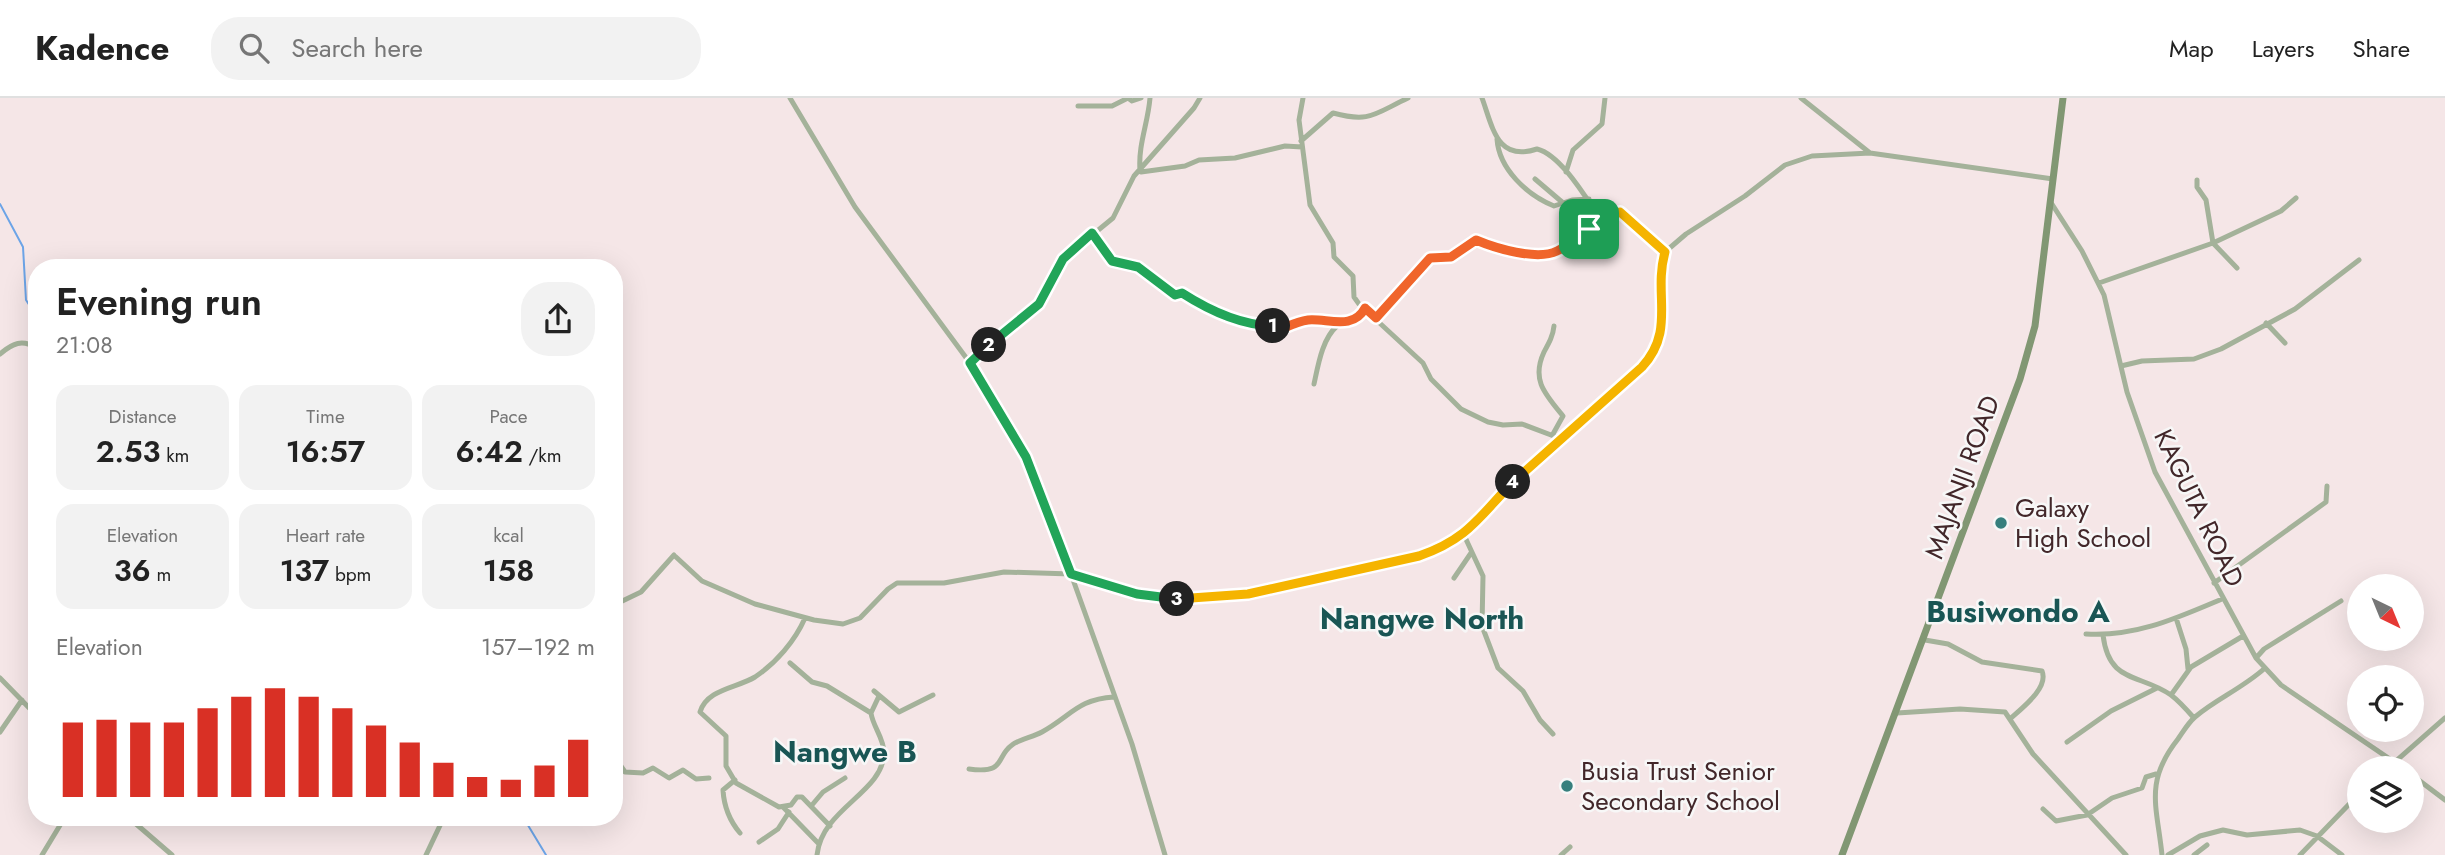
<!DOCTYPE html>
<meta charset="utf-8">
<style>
body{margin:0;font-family:Jost,sans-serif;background:#f2f2f2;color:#222;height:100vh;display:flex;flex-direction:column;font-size:26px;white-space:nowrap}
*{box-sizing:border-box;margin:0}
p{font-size:23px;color:#767676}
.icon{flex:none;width:38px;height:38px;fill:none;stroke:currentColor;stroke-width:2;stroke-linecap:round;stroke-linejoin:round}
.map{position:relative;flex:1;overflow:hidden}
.panel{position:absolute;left:28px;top:161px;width:595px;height:567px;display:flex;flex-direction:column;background:#fff;border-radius:28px;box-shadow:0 7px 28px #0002}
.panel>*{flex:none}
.needle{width:46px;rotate:137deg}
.tools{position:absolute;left:2347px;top:476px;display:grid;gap:14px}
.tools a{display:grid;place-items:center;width:77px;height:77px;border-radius:50%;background:#fff;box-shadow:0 7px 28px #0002;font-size:35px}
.pin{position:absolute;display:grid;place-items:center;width:60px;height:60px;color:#fff;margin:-30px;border-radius:14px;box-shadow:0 4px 10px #0006}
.km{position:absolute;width:35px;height:35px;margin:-18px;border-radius:50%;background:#222;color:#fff;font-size:19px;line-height:35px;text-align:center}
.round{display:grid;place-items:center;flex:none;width:74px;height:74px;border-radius:28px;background:#f2f2f2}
.head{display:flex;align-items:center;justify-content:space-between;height:119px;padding:0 28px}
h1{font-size:38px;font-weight:600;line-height:52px}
.metrics{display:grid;grid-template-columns:repeat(3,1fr);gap:10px;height:119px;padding:7px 28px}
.metrics div{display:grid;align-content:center;border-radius:18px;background:#f2f2f2;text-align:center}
.metrics b{font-size:30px;font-weight:600}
.metrics small{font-size:19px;font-weight:400}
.metrics p{font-size:19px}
.chart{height:196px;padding:14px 28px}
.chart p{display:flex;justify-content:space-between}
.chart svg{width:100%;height:126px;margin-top:7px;stroke:#d93025;stroke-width:6}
header{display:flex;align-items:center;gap:42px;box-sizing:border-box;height:98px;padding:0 35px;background:#fff;border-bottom:2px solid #e0e0e0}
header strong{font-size:33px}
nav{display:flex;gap:38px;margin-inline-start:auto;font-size:24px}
.search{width:490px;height:63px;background:#f2f2f2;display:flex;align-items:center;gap:18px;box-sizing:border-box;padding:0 24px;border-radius:28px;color:#767676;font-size:26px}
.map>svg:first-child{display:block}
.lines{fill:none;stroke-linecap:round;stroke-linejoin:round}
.stream{stroke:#6ca4e7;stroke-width:2}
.minor{stroke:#a4b29a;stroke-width:5}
.secondary{stroke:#819773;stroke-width:7}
.split-1-casing{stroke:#fff;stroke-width:14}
.split-2-casing{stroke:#fff;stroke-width:14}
.split-3-casing{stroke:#fff;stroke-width:14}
.split-4-casing{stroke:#fff;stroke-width:14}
.split-5-casing{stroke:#fff;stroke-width:14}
.split-1{stroke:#f0652b;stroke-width:9}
.split-2{stroke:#22a559;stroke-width:9}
.split-3{stroke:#22a559;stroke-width:9}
.split-4{stroke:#f5b400;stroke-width:9}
.split-5{stroke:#f5b400;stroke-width:9}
.poi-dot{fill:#367f7d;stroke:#f7f7f7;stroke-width:2.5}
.labels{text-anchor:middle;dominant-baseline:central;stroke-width:5;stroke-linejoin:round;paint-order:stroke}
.street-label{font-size:26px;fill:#42272a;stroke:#f7f7f7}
.poi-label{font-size:26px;fill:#42272a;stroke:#f7f7f7;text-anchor:start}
.quarter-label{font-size:30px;font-weight:bold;fill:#195554;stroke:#f7f7f7}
</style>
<header>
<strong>Kadence</strong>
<div class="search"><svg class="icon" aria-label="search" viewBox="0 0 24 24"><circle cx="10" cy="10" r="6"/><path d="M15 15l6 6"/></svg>Search here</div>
<nav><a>Map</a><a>Layers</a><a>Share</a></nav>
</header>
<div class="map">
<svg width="2445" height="757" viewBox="0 0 2445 757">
<rect width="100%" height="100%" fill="#f5e6e7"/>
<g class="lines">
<path class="stream" d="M0 106 23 149 26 202 37 219
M523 719 546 757"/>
<path class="minor" d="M790 0 855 109 970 265 1019 346 1071 476 1132 646 1165 757
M1303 0 1299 22 1310 107 1333 145 1334 159 1353 178 1354 199 1359 206 1423 265 1431 281 1461 311 1488 324 1503 327 1522 326 1559 340
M1482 0C1493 30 1497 64 1537 51 1561 57 1586 100 1599 119L1620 114 1665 154
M1801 0 1870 55
M1078 8H1112L1128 0 1132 3 1141 0
M1497 41C1499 71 1527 97 1554 108L1572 102 1589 101
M1301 43 1333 15C1370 25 1374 16 1408 0
M1140 72C1138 47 1148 25 1150 0
M1141 74 1185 68 1199 62 1235 60 1285 48 1302 49
M1566 74 1573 52 1602 26 1605 0
M1535 81 1562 104
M2050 103 2082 153 2104 197 2127 294 2155 374 2256 560 2281 587 2403 670
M1092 135 1112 163C1139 166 1154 181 1175 197L1182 195 1198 207 1242 225 1272 228 1279 226 1286 229 1310 222 1343 225
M2237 170 2213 145 2281 113 2296 100
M2099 185 2213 145 2206 102 2197 89V82
M1376 220 1430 160 1451 159 1476 142C1495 150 1537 163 1557 153 1573 144 1588 131 1603 120
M2266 225 2285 245
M0 256C13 245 22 241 37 250
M970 265 1008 229 1039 206 1063 161 1113 120 1134 78 1194 10 1200 0
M2121 268 2142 263 2194 261 2221 251 2295 211 2359 162
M1314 286C1318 268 1322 241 1337 228 1346 220 1359 222 1365 210
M1553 336 1563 318C1545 296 1531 282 1544 254 1549 245 1553 238 1554 228
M1464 437 1483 478 1482 528 1498 570 1523 593 1540 622 1553 636
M676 459 702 483 755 506 814 522 843 526 860 520 888 491 897 485H944L1004 474 1071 476 1150 499 1194 501 1248 496 1419 458 1444 449 1464 437 1548 349 1641 269 1656 250 1662 233 1661 172 1665 154 1686 136 1745 98 1785 67 1812 58 1870 55 2053 81
M1454 480 1471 455
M2214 485 2326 404 2327 388
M614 507 641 494 674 457
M805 520C795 543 776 565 755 579 737 590 707 591 700 614L726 638V668L736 685 779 709 791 707 797 699H802L830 728
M2176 520 2186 551 2188 571
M2086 536C2136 539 2177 520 2222 501
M2103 537C2109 586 2139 575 2171 597 2179 603 2187 612 2194 620
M1925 542 1948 546 1982 564 2042 573C2049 590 2022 610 2010 621
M2256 560 2264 551 2341 503
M790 565 812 584 827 588 871 615
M0 580 37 618
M874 593 899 614 933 597
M2171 597 2191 569 2243 538
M1897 615 1960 611 2005 614 2033 656 2126 757
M0 634 22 602
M2067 644 2111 613 2157 590
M614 658 625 674 643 675 653 670 669 680 683 672 696 681 709 680
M2388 670 2445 620
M969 671C1007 676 995 659 1012 647 1020 641 1033 639 1042 634 1071 618 1078 601 1114 599
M2412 677 2445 702
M735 682 723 692C724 709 729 722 740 735
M812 707 823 694 845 680
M783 709 819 746
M2043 711 2056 723 2087 717 2112 700 2142 690 2146 679 2156 676
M128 719 172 757
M759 744 778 731 789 714
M42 757 65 719
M426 757 444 719
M817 757C822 710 883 695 884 655 884 640 873 629 871 615L879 598
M1561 757 1570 749
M2162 757C2157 708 2144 684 2178 641 2183 634 2188 625 2195 619 2216 601 2243 590 2265 570
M2168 757 2200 738 2223 732 2247 737 2300 732 2317 738 2342 757
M2194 757 2207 747
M2300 757 2359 696"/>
<path class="secondary" d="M1842 757 2020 281 2035 228 2063 0"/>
</g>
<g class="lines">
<g class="split-1-casing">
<path id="split-1" d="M1273 228 1279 226 1286 229C1293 226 1301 223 1308 222 1327 220 1353 233 1365 210L1376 220 1430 160 1451 159 1476 142C1495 150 1537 163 1557 153 1568 148 1579 138 1589 131"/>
</g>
<g class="split-2-casing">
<path id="split-2" d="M989 247 1039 206 1063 161 1092 135 1112 163 1138 169 1175 197 1182 195C1210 213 1240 227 1273 228"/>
</g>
<g class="split-3-casing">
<path id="split-3" d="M989 247 970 265 1026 359 1071 476 1137 496 1177 501"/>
</g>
<g class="split-4-casing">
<path id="split-4" d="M1177 501 1248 496 1419 458C1468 441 1479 419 1513 384"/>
</g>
<g class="split-5-casing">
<path id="split-5" d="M1513 384 1642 269C1676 232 1653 197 1665 154L1620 114 1603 120 1589 131"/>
</g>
<use href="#split-1" class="split-1"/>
<use href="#split-2" class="split-2"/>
<use href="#split-3" class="split-3"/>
<use href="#split-4" class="split-4"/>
<use href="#split-5" class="split-5"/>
</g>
<g class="poi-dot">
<circle cx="2001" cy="425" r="7"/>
<circle cx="1567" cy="688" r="7"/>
</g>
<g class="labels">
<g class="street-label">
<text transform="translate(1962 379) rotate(-70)">MAJANJI ROAD</text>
<text transform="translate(2199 410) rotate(64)">KAGUTA ROAD</text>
</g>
<g class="poi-label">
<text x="2015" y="410">Galaxy<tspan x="2015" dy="30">High School</tspan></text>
<text x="1581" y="673">Busia Trust Senior<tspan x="1581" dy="30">Secondary School</tspan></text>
</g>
<g class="quarter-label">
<text x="2018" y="513">Busiwondo A</text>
<text x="1422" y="520">Nangwe North</text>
<text x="845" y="653">Nangwe B</text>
</g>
</g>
</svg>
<div class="tools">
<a><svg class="needle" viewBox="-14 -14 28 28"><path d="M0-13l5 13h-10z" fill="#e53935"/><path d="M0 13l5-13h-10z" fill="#767676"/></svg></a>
<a><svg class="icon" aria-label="locate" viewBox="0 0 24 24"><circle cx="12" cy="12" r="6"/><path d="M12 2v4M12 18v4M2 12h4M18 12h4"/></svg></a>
<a><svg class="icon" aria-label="layers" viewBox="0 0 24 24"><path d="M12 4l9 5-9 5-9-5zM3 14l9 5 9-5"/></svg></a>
</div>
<div class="pin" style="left:1589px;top:131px;background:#1e9e55"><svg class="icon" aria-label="arrive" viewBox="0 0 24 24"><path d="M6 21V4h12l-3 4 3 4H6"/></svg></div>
<b class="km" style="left:1273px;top:228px">1</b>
<b class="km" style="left:989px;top:247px">2</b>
<b class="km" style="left:1177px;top:501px">3</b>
<b class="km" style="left:1513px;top:384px">4</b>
<section class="panel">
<div class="head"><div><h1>Evening run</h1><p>21:08</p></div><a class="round"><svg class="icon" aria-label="share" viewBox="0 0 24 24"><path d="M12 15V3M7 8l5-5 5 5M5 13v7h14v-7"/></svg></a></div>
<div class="metrics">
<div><p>Distance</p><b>2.53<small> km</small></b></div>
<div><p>Time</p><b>16:57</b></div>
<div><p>Pace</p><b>6:42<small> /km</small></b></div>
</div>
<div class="metrics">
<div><p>Elevation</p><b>36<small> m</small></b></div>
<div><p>Heart rate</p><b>137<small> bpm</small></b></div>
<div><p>kcal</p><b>158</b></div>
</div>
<div class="chart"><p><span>Elevation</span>157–192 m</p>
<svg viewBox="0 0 160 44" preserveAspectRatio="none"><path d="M5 44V18M15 44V17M25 44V18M35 44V18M45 44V13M55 44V9M65 44V6M75 44V9M85 44V13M95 44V19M105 44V25M115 44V32M125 44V37M135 44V38M145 44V33M155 44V24"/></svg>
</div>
</section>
</div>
